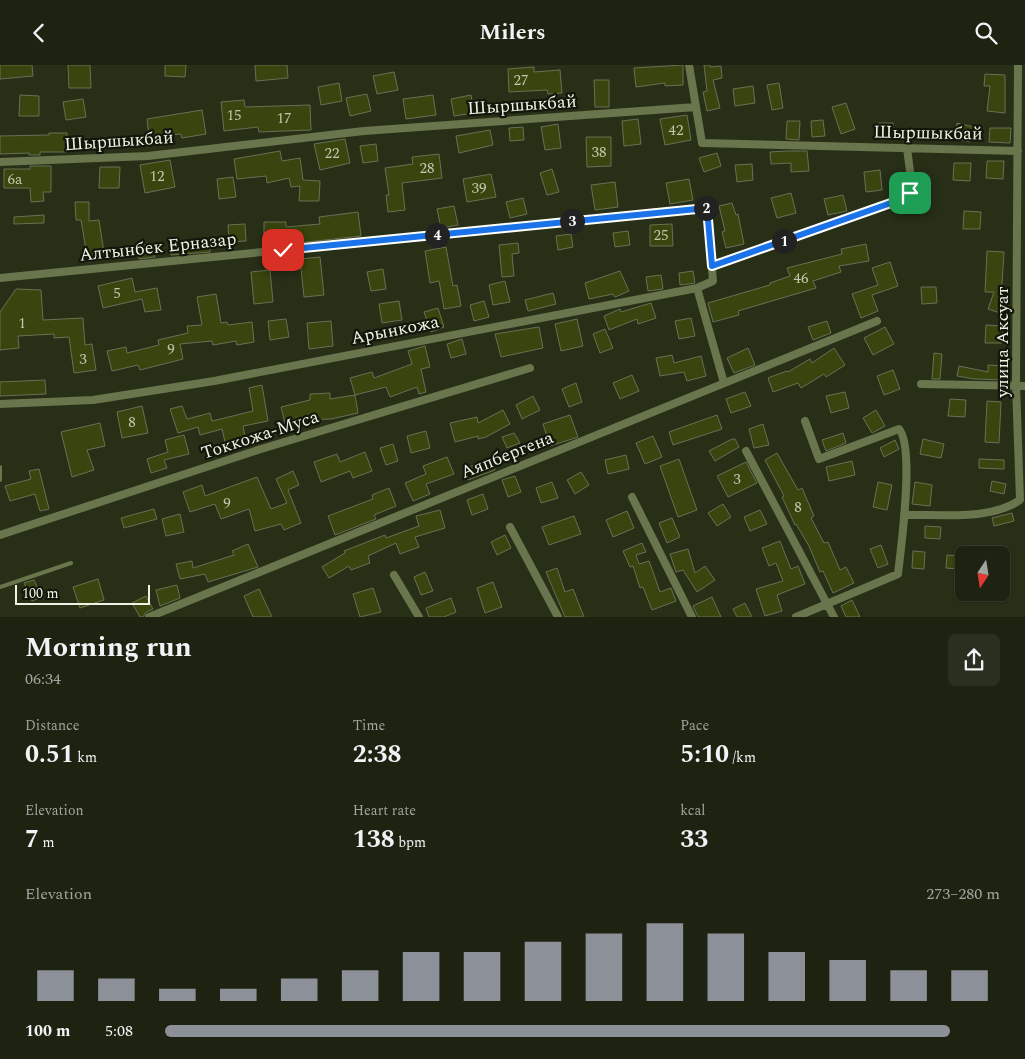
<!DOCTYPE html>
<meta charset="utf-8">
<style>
body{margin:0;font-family:Spectral,serif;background:#2b2f1f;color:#f1f3f6;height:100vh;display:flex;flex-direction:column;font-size:19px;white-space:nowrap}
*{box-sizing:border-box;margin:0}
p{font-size:16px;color:#a1a49f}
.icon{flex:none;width:28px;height:28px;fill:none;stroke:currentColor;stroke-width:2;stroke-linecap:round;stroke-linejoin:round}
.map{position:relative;height:552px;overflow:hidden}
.side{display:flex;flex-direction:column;background:#1e2311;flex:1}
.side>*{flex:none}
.needle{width:32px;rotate:192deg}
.buttons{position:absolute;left:955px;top:481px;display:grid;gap:10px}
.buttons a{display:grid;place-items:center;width:55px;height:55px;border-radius:8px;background:#1e2311;box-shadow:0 1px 4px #0004,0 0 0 1px #3c4031;font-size:25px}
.scale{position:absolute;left:15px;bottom:12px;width:135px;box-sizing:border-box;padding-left:5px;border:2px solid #eef3e4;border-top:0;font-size:14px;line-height:18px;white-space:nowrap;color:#eef3e4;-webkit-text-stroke:4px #12160b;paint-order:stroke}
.pin{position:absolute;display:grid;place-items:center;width:42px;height:42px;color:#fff;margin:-21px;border-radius:10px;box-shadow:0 2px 8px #0006}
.km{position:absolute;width:25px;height:25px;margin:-12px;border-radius:50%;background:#222;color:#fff;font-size:14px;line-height:25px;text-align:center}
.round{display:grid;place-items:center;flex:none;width:52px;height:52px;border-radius:8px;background:#2b2f1f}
.headline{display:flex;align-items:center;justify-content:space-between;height:85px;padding:0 25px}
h1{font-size:28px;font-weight:700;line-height:38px}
.figures{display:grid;grid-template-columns:repeat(3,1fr);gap:8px;height:85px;padding:5px 25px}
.figures div{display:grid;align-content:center}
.figures b{font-size:25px;font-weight:700}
.figures small{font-size:14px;font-weight:400}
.figures p{font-size:14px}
.chart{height:140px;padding:10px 25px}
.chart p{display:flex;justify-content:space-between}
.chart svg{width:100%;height:90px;margin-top:5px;stroke:#8c9099;stroke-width:6}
ul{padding:0 25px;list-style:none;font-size:16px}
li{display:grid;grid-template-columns:80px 60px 1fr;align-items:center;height:38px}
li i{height:12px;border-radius:6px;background:#8c9099}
header{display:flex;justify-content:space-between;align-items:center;height:65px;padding:0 25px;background:#1e2311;font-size:22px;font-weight:700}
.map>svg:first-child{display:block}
.building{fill:#38450e;stroke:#687055}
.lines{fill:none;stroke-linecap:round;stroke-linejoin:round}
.lane{stroke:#69754c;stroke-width:4}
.street{stroke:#69754c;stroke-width:8}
.route-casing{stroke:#fff;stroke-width:10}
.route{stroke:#1a73e8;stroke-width:6}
.labels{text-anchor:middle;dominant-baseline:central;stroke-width:4.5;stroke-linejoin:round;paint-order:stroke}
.number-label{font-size:15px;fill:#c0c8ae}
.street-label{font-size:18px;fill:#eef3e4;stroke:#12160b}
</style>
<header><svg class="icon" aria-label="back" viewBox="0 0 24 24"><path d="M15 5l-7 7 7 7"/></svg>Milers<svg class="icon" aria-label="search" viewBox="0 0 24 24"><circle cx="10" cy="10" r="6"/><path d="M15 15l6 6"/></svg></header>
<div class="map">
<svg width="1025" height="552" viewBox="0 0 1025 552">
<rect width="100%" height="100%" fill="#282f17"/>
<path class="building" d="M0 0H32L33 11 0 14Z
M68 0H90L91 23H69Z
M165 0H186L185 12 165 11Z
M255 0H287L288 13 256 16Z
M683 0V20L665 21V18L636 22 634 3Z
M704 0H710V2L721 1 722 13 713 15 720 43 707 46 703 27 707 26Z
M534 2V7L560 5 562 28 548 29 547 25 509 27 508 4Z
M394 7 398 25 377 29 373 11Z
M985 9 1005 10V48L987 46 990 21H984Z
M594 15H609V42H595Z
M339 18 342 36 321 40 318 22Z
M779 18 783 43 772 45 767 20Z
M753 21 755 38 735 41 733 24Z
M367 29 371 46 350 51 346 33Z
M20 30 39 31V51H19Z
M433 30 436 50 406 54 403 34Z
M471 30 474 48 454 51 451 34Z
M83 34 86 52 66 55 63 37Z
M244 35 245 42 310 40 311 65 259 67 258 62 224 66 221 37Z
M846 38 855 64 841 69 832 42Z
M202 45 206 69 182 73 181 69 149 72 147 54Z
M687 50 691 75 665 80 660 54Z
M638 54 641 79 624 81 622 56Z
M823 55 825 71 812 72 811 56Z
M787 56H800L799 75 786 74Z
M879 58H893V74H879Z
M957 58 974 62 970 77 954 73Z
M558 59 561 83 545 85 541 62Z
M523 62 524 75 510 76 509 63Z
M990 63H1011L1010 78 989 77Z
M490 65 493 80 459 88 456 71Z
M49 68H67V87H40V90H29V88L0 89V71L49 70Z
M586 72H611V101L587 102Z
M345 74 350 98 320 105 314 79Z
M376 79 378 96 363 98 360 81Z
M280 86 282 96 300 93 303 115 320 116 319 136H299L300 121 291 122 289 113 267 118 266 111 237 114 234 94Z
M786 86H807L809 106 791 107V98L771 99 770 87Z
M717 88 721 101 704 107 699 93Z
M439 89 442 113 402 118 405 145 388 147 386 130H389L385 103 413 99 412 92Z
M170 95 175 122 145 128 140 100Z
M987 96H1004L1003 114 986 113Z
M954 98H971L970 116 953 115Z
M752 99 753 115 737 117 735 100Z
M30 101H51V127H43L44 136 31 137 30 123H4V104H30Z
M100 102H120L119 123H99Z
M552 104 559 127 547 130 540 108Z
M880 105 882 125 866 127 864 107Z
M491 109 496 132 467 137 463 114Z
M233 112 236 132 219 134 217 114Z
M689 114 693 135 670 139 666 118Z
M615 117 618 142 595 145 591 120Z
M791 128 796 148 777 153 771 133Z
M843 130 847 146 828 150 824 134Z
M523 133 527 149 510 153 506 137Z
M75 137H89V156L99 155 105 194 88 197 81 155H76Z
M732 138 736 150 738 149 744 179 726 183 722 167 725 166 719 141Z
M454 141 458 160 441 163 437 144Z
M964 146 981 147 980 164H963Z
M358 147 361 171 298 178 264 177V157H286V162L320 159 319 152Z
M44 150V158L14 159V152Z
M245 159 246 176 229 177 228 160Z
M672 159 673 181H650V160Z
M628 166 630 180 615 182 613 168Z
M571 169 573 182 558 185 556 171Z
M209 174 210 187 171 190 169 178Z
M518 178 519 188 512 189 514 211 502 212 499 180Z
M153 179 155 192 139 194 138 181Z
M866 179 869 196 839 201 841 207 813 216 816 223 738 246 739 250 713 257 708 238 770 220V218L790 211 787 203 842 189 841 184Z
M446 182 453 221 457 220 461 241 444 244 439 216 430 218 425 186Z
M987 186 1004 187 1001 235 1004 236 1000 248 988 244 994 227H985Z
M320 192 324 230 304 232 300 194Z
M890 197 898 221 872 230 878 246 861 253 852 229 878 220 872 203Z
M383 204 386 224 371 226 367 207Z
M270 205 273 237 254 239 251 207Z
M620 206 629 226 615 232 613 229 589 234 585 218Z
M693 206 695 218 680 220 679 208Z
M661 210 663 224 648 226 646 212Z
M132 213 135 227 157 223 161 245 145 247 142 234 103 243 98 221Z
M505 216 510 237 493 240 489 220Z
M921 222H936L937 238 922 239Z
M16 224 41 225 43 255 83 253 85 280 92 279 96 305 74 308 69 272 54 273V269L18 271 19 283 0 285V247Z
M553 228 556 239 528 246 525 235Z
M216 229 221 258 227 257 228 260 252 257 254 277 237 280 236 276 213 280 212 276 180 279 183 294 140 305 138 300 112 306 107 286 126 282 127 288 159 280 158 275 188 268 187 261 202 260 197 232Z
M399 236 402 255 382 258 379 239Z
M484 236 489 252 474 256 470 240Z
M651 238 656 253 638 259 637 254 609 265 604 251 620 244 621 247Z
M438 243 444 262 431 267 424 247Z
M691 253 695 271 679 274 675 256Z
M286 254 289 272 270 275 268 256Z
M577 254 583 281 561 286 555 259Z
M331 256 333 281 309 284 307 258Z
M827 256 831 268 813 275 808 262Z
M986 260 1003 261 1002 278H985Z
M539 262 543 283 501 292 495 269Z
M885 262 894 279 873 290 864 273Z
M605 264 613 283 600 288 593 269Z
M462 274 466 289 451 293 447 279Z
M425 281 430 302 421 304 426 327 419 329 417 322 390 332 386 322 355 330 350 313 372 307 374 313 412 299 408 286Z
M748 283 755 300 734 308 727 293Z
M834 283 845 300 826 312 824 309 801 323 798 318 773 327 768 313 787 306 788 307 810 294 812 298Z
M934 288 942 289 940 314H932Z
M672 290 674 298 701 291 706 311 687 316 684 307 660 311 656 293Z
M988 300 1005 301 1004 315 974 314 957 311 959 301 988 307Z
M893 305 900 324 884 330 877 311Z
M632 310 639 326 620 334 613 318Z
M45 315 46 329 0 331V317Z
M576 318 582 337 569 342 562 324Z
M262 320 268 356 243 361 245 372 225 377 222 364 200 370 198 362 178 368 170 344 182 341 187 354 210 348 212 356 253 346 249 323Z
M745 327 751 341 731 348 726 334Z
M845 327 849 343 831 348 826 331Z
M330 328V334L355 330 358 348 331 354 305 355 306 357 286 362 281 342 310 335V329Z
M533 331 540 345 522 354 516 340Z
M950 334 966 335 965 352 948 351Z
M987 336 1001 337 999 378 985 377Z
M142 341 148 368 122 373 117 347Z
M503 345 510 359 486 372 478 374V371L455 377 450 358 477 352 478 358Z
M876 345 885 361 872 368 863 353Z
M570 350 578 372 550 381 543 359Z
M717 350 722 364 673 380 669 367Z
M100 358 105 381 87 385 94 405 72 412 61 367Z
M763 359 769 380 754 383 749 364Z
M426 366 430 383 411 388 407 371Z
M514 368 520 378 507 383 502 372Z
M843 368 846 378 826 386 822 375Z
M184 370 189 389 164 395 167 403 151 408 147 394 168 387 165 375Z
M653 371 662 392 645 399 636 378Z
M732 374H735L739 382 715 396 709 386Z
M923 374 944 379 941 393 920 389Z
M895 375 899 384 884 392 880 383Z
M393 379 398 396 386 400 380 383Z
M365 387 372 406 353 413 350 406 321 417 314 397 337 389 340 397Z
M777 388 798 425 802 423 814 451 811 453 824 478 828 477 840 505 846 502 854 518 833 528 823 506 820 507 809 481 796 459 795 460 782 432 784 431 765 395Z
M626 390 629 404 608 409 605 395Z
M447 392 454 409 426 419 430 429 413 436 405 418 426 409 423 401Z
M491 394 495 405 468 415 464 404Z
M679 394 697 445 678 452 660 401Z
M979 394 1004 395V404L979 403Z
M852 396 855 410 829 416 826 402Z
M746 397 757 418 728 432 717 411Z
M39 404 49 444 40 446 35 429 10 436 5 421 31 414 29 406Z
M293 406 299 420 288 425 301 458 284 465 281 459 255 466 249 444 221 454 215 439 190 447 183 427 202 420 205 431 257 412 271 444 287 438 276 414Z
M581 407 589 420 575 429 567 415Z
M515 411 521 427 508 432 502 415Z
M992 416 1006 419 1004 429 990 426Z
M552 417 558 433 541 438 536 423Z
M878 417 892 420 887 445 873 442Z
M915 417 932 420 930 441 912 439Z
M389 423 396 441 374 450 376 454 335 470 328 451 373 434 372 430Z
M483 429 488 444 472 450 467 435Z
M723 439 731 452 717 461 708 448Z
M154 444 157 454 124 463 121 453Z
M440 445 445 463 415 472 419 482 400 489 396 478 368 491 370 498 351 505 349 501 329 513 322 502 345 488 344 486 385 470 386 473 419 461 416 451Z
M760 445 767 459 750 466 744 452Z
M627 446 634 463 613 472 606 455Z
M1012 448 1014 456 994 461 992 453Z
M180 449 184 467 166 471 162 454Z
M574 451 581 469 549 480 542 462Z
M672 453 680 472 667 478 659 458Z
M925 461 941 462 940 474 925 473Z
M505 470 511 483 497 490 491 477Z
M780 476 791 504 798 501 805 519 777 530 782 546 765 551 756 524 783 516 776 498 769 501 762 483Z
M642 478 646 487 636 490 639 499 649 496 660 527 671 523 676 536 652 545 643 522 640 523 633 501 630 502 623 486Z
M248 479 258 502 208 517 205 509 180 514 176 499 192 496 193 503 234 490 232 486Z
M881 480 888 499 878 503 870 484Z
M688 484 695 508 705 501 715 515 697 527 683 505 676 507 670 489Z
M913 486 925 487 924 504 912 503Z
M947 490 959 491 958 504 946 503Z
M557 503 565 527 573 524 584 552H565L546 507Z
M425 507 433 526 421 530 414 512Z
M98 514 104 535 80 543 73 522Z
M34 515 42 532 32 536 24 518Z
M493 517 502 542 485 548 477 523Z
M177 520 180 533 160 541 156 525Z
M373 523 381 547 360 552 353 529Z
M259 524 272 552H253L244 531Z
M146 531 153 544 146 547 143 552H140L132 538Z
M712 532 721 552H698L693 541Z
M451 533 456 547 444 552H429L426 543Z
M852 535 860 552H846L841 541Z
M745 538 752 552H737L733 544Z"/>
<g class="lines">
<path class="lane" d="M0 402V415
M0 522 71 498"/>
<path class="street" d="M689 0 696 42
M0 97 148 91 364 66 696 42 702 78 1018 86
M712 201 905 133 912 122 907 83
M0 213 707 143 713 216 697 223
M921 319 1025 321
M0 339 93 335 214 316 697 223 724 318
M746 386 834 552
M632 432 692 552
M904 450C940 449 990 456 1020 435L1016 320 1018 0
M510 462 558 552
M0 470 261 384 530 303
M394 510 419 552
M149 552 877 256
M796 552 898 509C901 482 915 383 899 364L819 394 805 356"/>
</g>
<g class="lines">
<g class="route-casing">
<path id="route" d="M283 185 707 143 712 201 905 133 910 128"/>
</g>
<use href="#route" class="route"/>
</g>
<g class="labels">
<g class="number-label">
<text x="521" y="15">27</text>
<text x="234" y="50">15</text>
<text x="284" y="53">17</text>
<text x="676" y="65">42</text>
<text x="599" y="87">38</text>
<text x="332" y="88">22</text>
<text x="427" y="103">28</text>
<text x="157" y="111">12</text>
<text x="15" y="114">6а</text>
<text x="479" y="123">39</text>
<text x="661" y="170">25</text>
<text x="801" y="213">46</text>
<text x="117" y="228">5</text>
<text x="22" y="258">1</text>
<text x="171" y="284">9</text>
<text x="83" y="294">3</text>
<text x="132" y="357">8</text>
<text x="737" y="414">3</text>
<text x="227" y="438">9</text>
<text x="798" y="442">8</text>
</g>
<g class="street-label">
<text transform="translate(522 40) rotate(-4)">Шыршыкбай</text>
<text transform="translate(928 68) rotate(1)">Шыршыкбай</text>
<text transform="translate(119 76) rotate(-4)">Шыршыкбай</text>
<text transform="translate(158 182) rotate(-6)">Алтынбек Ерназар</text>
<text transform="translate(395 265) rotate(-11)">Арынкожа</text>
<text transform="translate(1002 277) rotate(-90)">улица Аксуат</text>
<text transform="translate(260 370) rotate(-18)">Токкожа-Муса</text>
<text transform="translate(507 390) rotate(-22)">Аяпбергена</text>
</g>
</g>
</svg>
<div class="buttons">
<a><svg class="needle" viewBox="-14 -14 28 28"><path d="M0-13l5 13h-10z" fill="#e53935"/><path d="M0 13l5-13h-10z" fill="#a1a49f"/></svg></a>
</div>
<div class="scale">100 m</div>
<div class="pin" style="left:910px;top:128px;background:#1e9e55"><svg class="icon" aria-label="arrive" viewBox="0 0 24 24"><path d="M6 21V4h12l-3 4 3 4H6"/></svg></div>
<div class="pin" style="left:283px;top:185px;background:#d93025"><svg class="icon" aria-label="check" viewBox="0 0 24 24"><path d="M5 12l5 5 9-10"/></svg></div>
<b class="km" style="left:784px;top:176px">1</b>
<b class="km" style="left:706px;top:143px">2</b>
<b class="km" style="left:572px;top:156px">3</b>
<b class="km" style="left:437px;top:170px">4</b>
</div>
<section class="side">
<div class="headline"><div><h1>Morning run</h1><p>06:34</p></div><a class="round"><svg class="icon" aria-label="share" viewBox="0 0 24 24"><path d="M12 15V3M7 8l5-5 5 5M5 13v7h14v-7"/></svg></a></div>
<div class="figures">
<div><p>Distance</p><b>0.51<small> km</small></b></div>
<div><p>Time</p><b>2:38</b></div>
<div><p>Pace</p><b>5:10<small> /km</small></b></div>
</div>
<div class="figures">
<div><p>Elevation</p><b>7<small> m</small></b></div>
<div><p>Heart rate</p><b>138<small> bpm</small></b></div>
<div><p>kcal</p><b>33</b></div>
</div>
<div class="chart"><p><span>Elevation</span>273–280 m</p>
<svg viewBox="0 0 160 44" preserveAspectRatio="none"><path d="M5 44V29M15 44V33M25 44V38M35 44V38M45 44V33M55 44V29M65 44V20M75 44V20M85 44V15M95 44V11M105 44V6M115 44V11M125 44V20M135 44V24M145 44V29M155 44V29"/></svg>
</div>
<ul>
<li><b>100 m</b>5:08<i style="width:94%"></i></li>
</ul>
</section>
